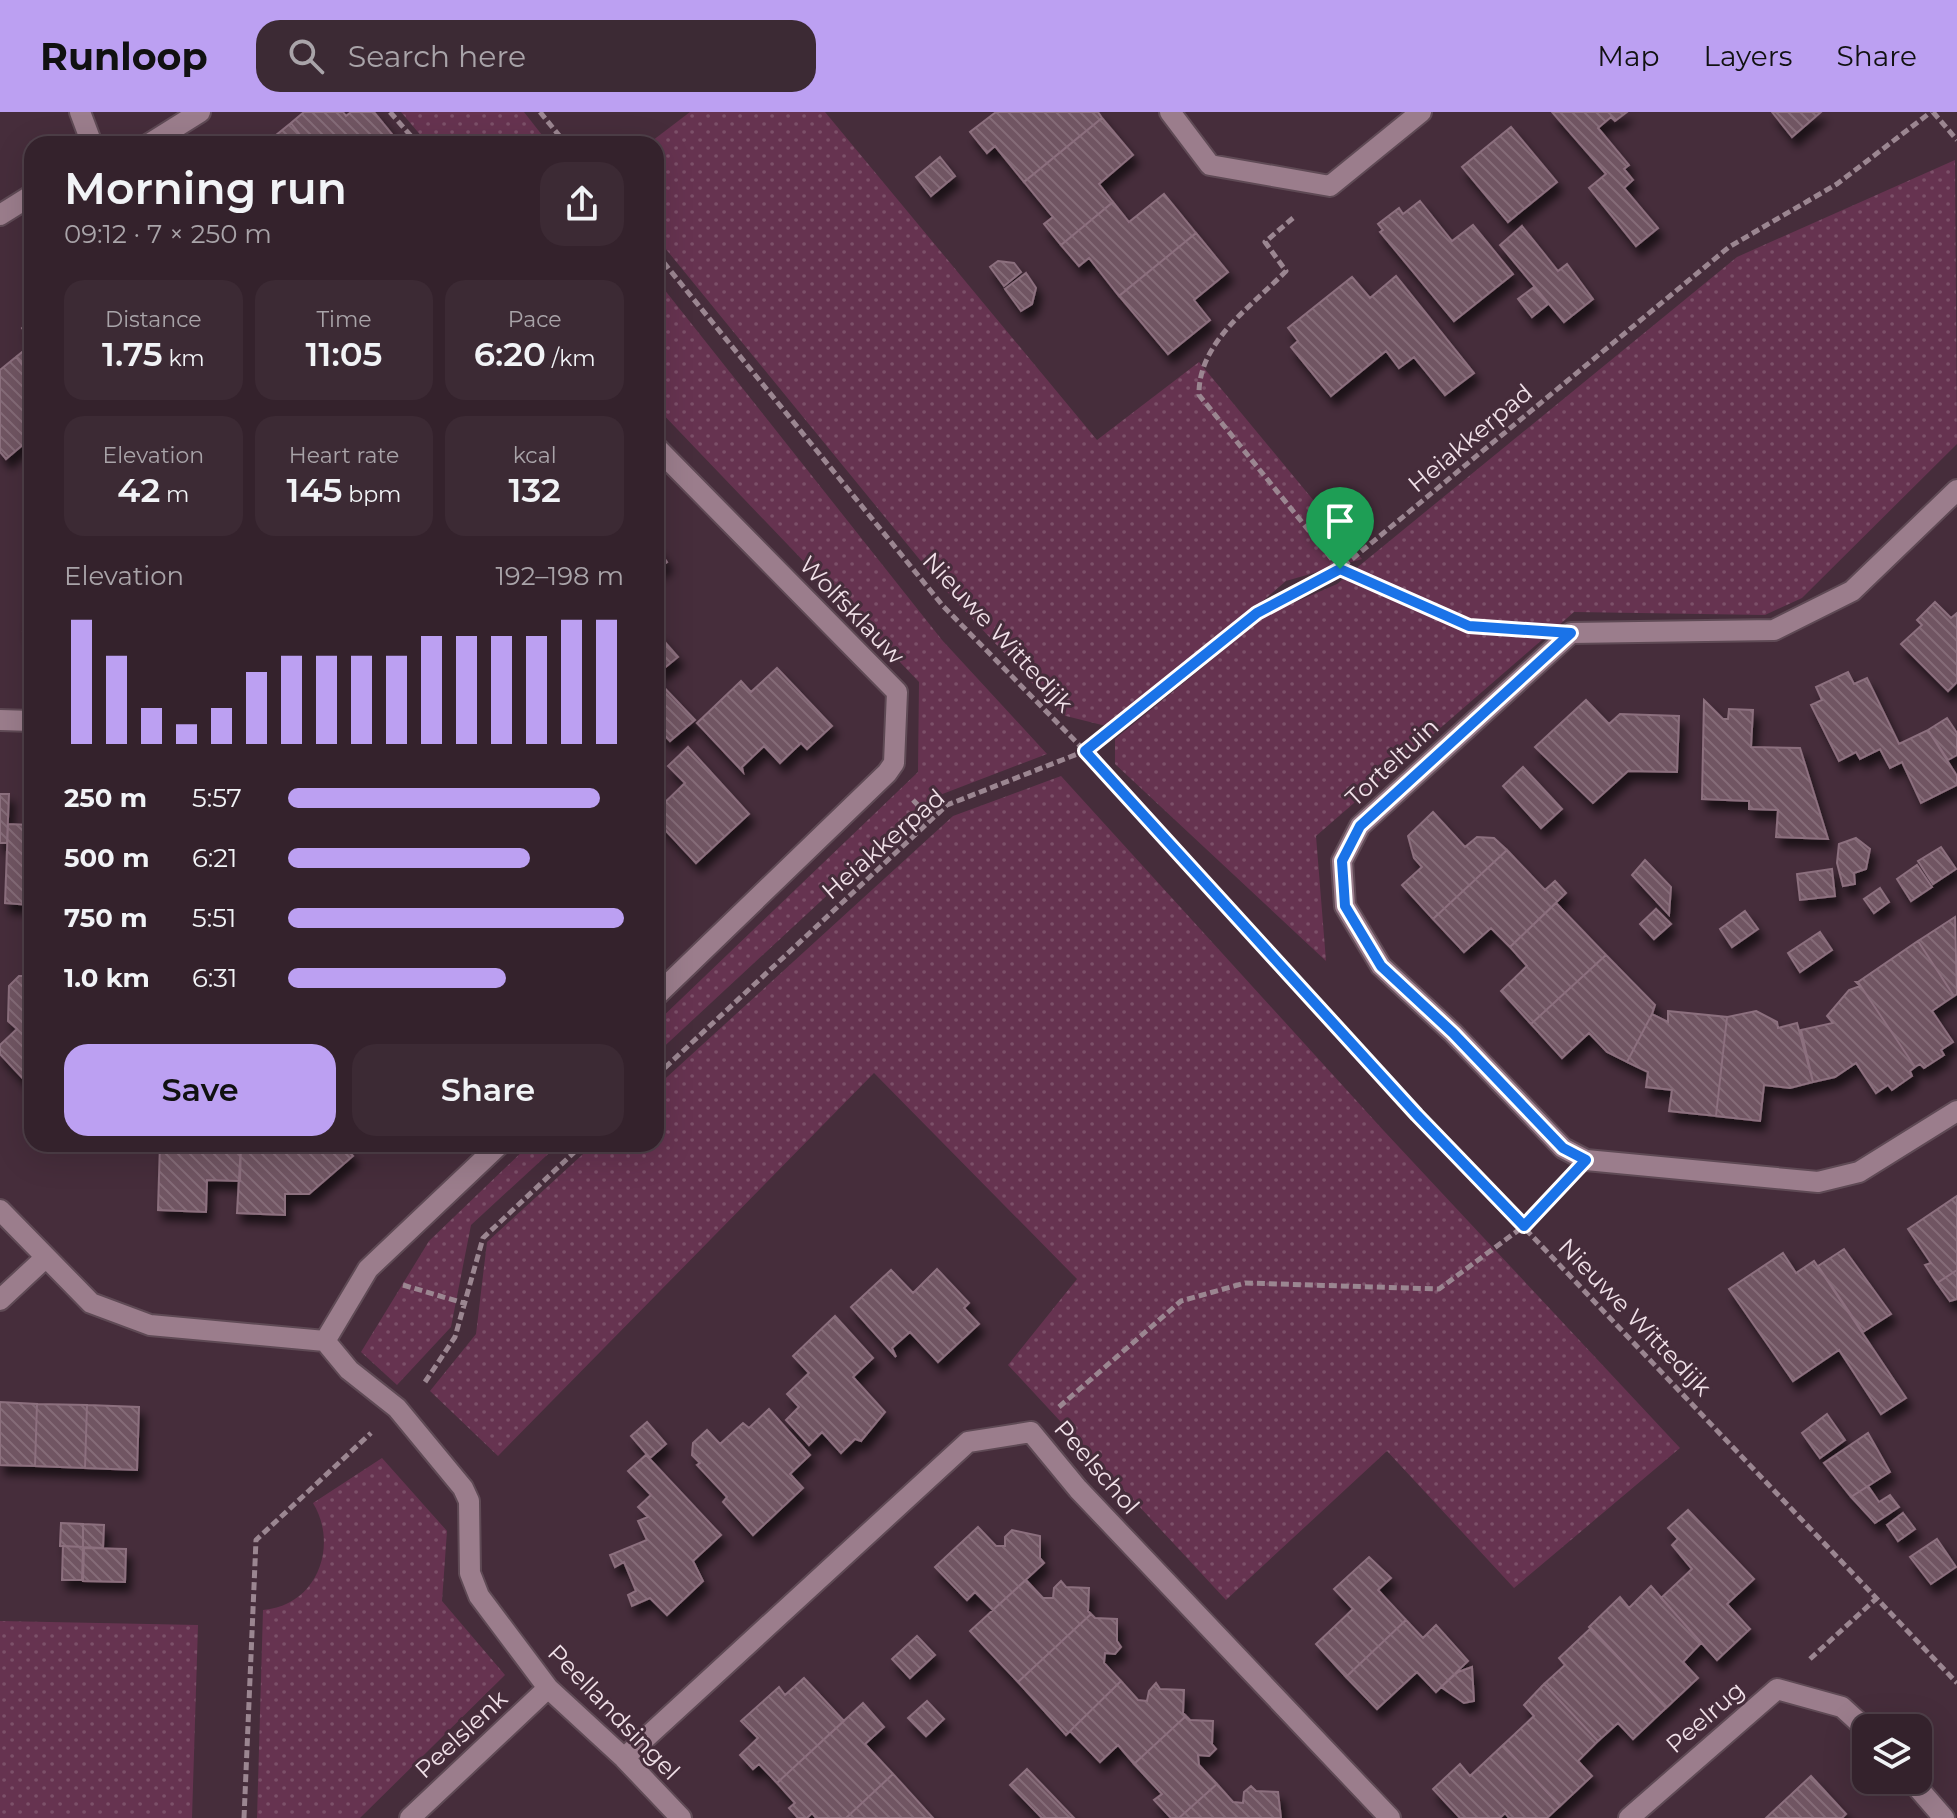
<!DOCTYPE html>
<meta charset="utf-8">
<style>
body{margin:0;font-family:Montserrat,sans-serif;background:#3c2a34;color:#f1f3f6;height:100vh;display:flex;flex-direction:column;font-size:30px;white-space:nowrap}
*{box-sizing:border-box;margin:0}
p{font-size:26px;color:#a9a4a9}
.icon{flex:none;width:44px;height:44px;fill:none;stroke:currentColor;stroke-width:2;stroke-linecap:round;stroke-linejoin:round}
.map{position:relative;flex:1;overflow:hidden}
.details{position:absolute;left:24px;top:24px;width:640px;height:1016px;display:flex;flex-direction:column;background:#34222c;border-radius:24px;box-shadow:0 8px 32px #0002,0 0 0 2px #4e3f48}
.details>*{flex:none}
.fabs{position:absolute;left:1852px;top:1602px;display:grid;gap:16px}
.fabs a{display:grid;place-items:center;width:80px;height:80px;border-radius:16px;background:#34222c;box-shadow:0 8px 32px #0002,0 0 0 2px #4e3f48;font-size:40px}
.pin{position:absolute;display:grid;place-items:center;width:68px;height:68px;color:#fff;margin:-82px -34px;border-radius:50% 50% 50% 0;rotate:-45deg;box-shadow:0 0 8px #0007}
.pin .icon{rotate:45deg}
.round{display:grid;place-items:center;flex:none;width:84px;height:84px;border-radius:24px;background:#3c2a34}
.summary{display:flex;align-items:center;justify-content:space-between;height:136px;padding:0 40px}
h1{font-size:44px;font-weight:600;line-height:60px}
.metrics{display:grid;grid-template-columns:repeat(3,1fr);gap:12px;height:136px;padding:8px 40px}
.metrics div{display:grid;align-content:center;border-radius:20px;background:#3c2a34;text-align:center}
.metrics b{font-size:34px;font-weight:600}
.metrics small{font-size:22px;font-weight:400}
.metrics p{font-size:22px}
.chart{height:224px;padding:16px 40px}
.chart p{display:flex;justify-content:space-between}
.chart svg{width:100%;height:144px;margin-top:8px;stroke:#bca0f2;stroke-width:6}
.button{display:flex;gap:16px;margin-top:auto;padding:16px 40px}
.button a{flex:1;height:92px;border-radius:24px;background:#bca0f2;color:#111;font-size:32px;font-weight:600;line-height:92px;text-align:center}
.button a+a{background:#3c2a34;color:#f1f3f6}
ul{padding:0 40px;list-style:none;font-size:26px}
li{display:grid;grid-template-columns:128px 96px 1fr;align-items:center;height:60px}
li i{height:20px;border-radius:10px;background:#bca0f2}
header{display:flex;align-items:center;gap:48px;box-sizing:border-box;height:112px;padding:0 40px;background:#bca0f2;color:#111}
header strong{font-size:38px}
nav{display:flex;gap:44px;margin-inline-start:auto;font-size:28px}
.search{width:560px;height:72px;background:#3c2a34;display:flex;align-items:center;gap:20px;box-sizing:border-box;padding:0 28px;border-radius:24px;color:#a9a4a9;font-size:30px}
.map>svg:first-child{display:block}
.grass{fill:url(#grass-dots)}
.building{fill:url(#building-back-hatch);stroke:#8c6f7e;stroke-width:2;filter:url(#shadow)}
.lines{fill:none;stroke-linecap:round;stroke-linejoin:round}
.minor-casing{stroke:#5f4a55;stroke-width:24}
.path{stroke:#9b8691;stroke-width:5;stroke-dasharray:8 4;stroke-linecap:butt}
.minor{stroke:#9b7d8c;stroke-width:20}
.route-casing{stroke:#fff;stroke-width:16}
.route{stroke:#1a73e8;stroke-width:10}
.labels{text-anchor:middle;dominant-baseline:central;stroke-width:6;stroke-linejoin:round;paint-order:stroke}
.street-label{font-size:24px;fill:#f0e0e8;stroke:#462d3b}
</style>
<header>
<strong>Runloop</strong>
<div class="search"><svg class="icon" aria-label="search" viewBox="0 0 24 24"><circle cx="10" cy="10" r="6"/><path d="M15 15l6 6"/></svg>Search here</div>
<nav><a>Map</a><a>Layers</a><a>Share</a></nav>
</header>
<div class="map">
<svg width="1957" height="1706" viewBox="0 0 1957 1706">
<defs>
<pattern id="grass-dots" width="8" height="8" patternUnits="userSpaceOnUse" patternTransform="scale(2)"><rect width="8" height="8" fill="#663350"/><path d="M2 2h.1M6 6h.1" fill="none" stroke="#7c5069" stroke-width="1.8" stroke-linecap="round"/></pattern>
<pattern id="building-back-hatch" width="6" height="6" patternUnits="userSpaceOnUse" patternTransform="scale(2)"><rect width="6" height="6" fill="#705462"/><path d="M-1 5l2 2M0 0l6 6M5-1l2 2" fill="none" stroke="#856c78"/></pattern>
<filter id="shadow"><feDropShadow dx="5" dy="9" stdDeviation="4" flood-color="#0009"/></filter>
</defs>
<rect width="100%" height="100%" fill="#462d3b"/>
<path class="grass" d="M401 0H524L549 32H428Z
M690 0H825L1097 328 1199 250 1362 447 1286 469 1114 616 1062 603 938 470 656 125V32H648Z
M1955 48 1957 332 1802 486 1765 503 1574 500 1316 724 1326 849 1115 652V627L1268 502 1337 472 1737 145Z
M656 167 942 528 1047 642 932 686 656 942V911L918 660 919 570 656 295Z
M1061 664 1384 1019 1680 1336 1514 1476 1387 1339 1226 1488 1008 1253 1077 1167 874 961 498 1344 430 1279 476 1222 487 1130 594 1032H656V975L953 704Z
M530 1032H559L471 1113 451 1215 397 1273 361 1240 429 1129Z
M382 1346 447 1419 442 1489 505 1563 360 1706H257L263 1498C317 1494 339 1434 313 1391Z
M0 1509 198 1513 192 1706H0Z"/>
<path class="building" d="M304 0H343L346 4 351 0H374L400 32H307L291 11Z
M996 0H1098L1102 6 1024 70 995 34 987 41 970 20Z
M1552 0H1627L1615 9 1611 5 1598 16 1629 53 1624 57 1633 68 1624 76 1658 116 1636 134 1589 76 1606 62Z
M1772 0H1821L1792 25Z
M1102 6 1133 43 1099 72 1113 90 1061 133 1044 112 1053 105 1024 70Z
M291 11 307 32H265Z
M1511 15 1557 70 1508 110 1462 55Z
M940 45 955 64 931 84 916 65Z
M1164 82 1196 121 1119 184 1089 146 1079 154 1061 133 1113 90 1129 110Z
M1420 89 1452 129 1473 113 1513 162 1454 209 1380 120 1383 118 1378 112 1399 96 1403 102Z
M1522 114 1558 159 1567 152 1593 187 1564 210 1500 133Z
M1196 121 1228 160 1194 188 1210 208 1168 242 1119 184Z
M998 149 1014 151 1021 160 1004 174 990 155Z
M1026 161 1036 176 1032 192 1021 199 1005 177Z
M1396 164 1474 261 1445 283 1414 245 1399 256 1386 239 1331 284 1291 235 1298 229 1288 216 1352 165 1370 186Z
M1534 175 1548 192 1532 205 1518 187Z
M32 207V229L22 216Z
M32 232V265L16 245Z
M16 245 32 265V325L6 347 0 340V258Z
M656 434 667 450 656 459Z
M26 471H32V520L23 519Z
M1935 490 1951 506 1957 501V570L1948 579 1901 532 1922 513 1917 508Z
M656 520 678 545 656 563Z
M777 556 832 614 807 637 801 631 780 651 764 634 742 655 743 660 697 611 741 569 751 580Z
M1848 560 1854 572 1867 566 1899 632 1928 618 1957 664V673L1921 691 1902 650 1890 656 1880 637 1860 647 1856 640 1839 649 1811 593 1822 588 1816 575Z
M656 567 695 608 670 629 656 614Z
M1586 588 1609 612 1620 602 1679 604 1677 660 1628 659 1593 691 1535 635Z
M1704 588 1723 607H1728L1729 597 1753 598 1751 635 1800 636 1828 727 1776 725 1778 698 1749 697V689L1702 687Z
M1947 606 1957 621V643L1948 648 1928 618Z
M688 635 749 702 696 751 656 708V699L685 671 668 654Z
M1523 655 1562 697 1541 716 1503 674Z
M0 682H9L7 731H0Z
M32 696 30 793 5 791 8 712 31 713Z
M1433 700 1465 735 1477 725 1494 726 1507 738 1433 807 1402 773 1422 755 1414 746 1408 724Z
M1856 726 1870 737 1866 757 1854 761 1855 772 1843 774 1837 751 1839 732Z
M1941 735 1956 757 1933 772 1918 749Z
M1507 738 1545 778 1555 769 1566 781 1510 835 1491 816 1464 840 1433 807Z
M1645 748 1671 775 1669 803 1632 763Z
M1917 753 1932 775 1911 789 1897 767Z
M1832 757 1835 784 1800 788 1797 762Z
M1880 776 1889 790 1874 801 1864 787Z
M1556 791 1606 843 1531 912 1501 879 1527 854 1510 835Z
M1656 797 1671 812 1654 827 1640 812Z
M1745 799 1758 817 1732 835 1720 817Z
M1955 805 1957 882 1954 884 1918 829Z
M1820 820 1832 838 1800 860 1788 841Z
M1918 829 1954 884 1932 899 1953 930 1941 938 1944 943 1924 956 1920 952 1915 955 1858 870Z
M1606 843 1655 893 1652 902 1627 950 1607 940 1589 921 1562 946 1531 912Z
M19 864H32V968L28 972 0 942V933L17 917 8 909 9 874Z
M1856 870H1858L1915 955 1910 959 1912 964 1892 978 1888 973 1876 981 1856 951 1835 965 1813 970 1801 918 1833 911 1827 904 1849 878 1860 874Z
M1668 899 1727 905 1716 1004 1669 999 1672 978 1646 975 1648 960 1627 950 1652 902 1668 910Z
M1756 899 1777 910 1778 916 1797 911 1813 970 1790 976 1764 973 1760 1009 1716 1004 1727 905Z
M160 1032H241L240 1069 207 1068 206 1100 158 1098Z
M241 1032H342L353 1044 309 1082H285V1103L237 1101Z
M1957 1084V1158L1937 1171 1925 1153 1931 1151 1908 1117Z
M1844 1137 1891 1202 1863 1220 1818 1154Z
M1783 1141 1796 1161 1814 1149 1906 1286 1881 1302 1839 1238 1793 1269 1729 1177Z
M937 1157 969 1191 964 1196 979 1212 938 1250 910 1220 892 1236 896 1245 851 1195 891 1158 913 1181Z
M1957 1158V1187L1950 1189 1937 1171Z
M835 1204 873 1246 853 1265 885 1300 861 1329 855 1327 841 1341 822 1320 809 1333 786 1308 799 1295 787 1282 809 1261 793 1244Z
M0 1290 37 1292 35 1354 0 1353Z
M37 1292 87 1293 85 1356 35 1354Z
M87 1293 139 1295 137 1358 85 1356Z
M769 1297 810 1343 790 1362 803 1376 753 1423 723 1390 727 1385 697 1353 700 1351 692 1343 693 1331 707 1318 720 1332 743 1311 749 1316Z
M1827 1302 1845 1328 1820 1346 1802 1321Z
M647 1310 666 1332 650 1346 631 1324Z
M1868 1321 1890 1360 1851 1385 1824 1351Z
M646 1343 721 1423 693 1449 703 1469 667 1503 650 1486 632 1494 628 1483 636 1479 624 1450 615 1455 610 1443 647 1428 638 1409 648 1405 638 1395 651 1383 628 1359Z
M1868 1374 1879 1390 1890 1383 1899 1395 1875 1411 1851 1385Z
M1688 1398 1754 1467 1727 1492 1750 1517 1717 1548 1661 1486 1692 1457 1672 1433 1678 1427 1668 1416Z
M1903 1401 1915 1417 1898 1429 1887 1413Z
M61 1411 83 1412V1435L60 1434Z
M83 1412 104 1413 103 1436 83 1435Z
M978 1415 996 1434H1005V1425L1012 1418 1040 1424V1446L1044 1451 993 1498 975 1480 967 1488 935 1455Z
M1937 1427 1956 1455 1931 1472 1910 1445Z
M63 1434 83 1435 82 1468H62Z
M84 1436 126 1437 125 1470 83 1469Z
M1369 1445 1391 1466 1378 1478 1406 1508 1346 1565 1316 1532 1353 1497 1334 1477Z
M1026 1468 1043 1486H1053L1054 1476 1061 1469 1066 1475 1089 1476 1088 1499 1091 1502 1018 1570 970 1519Z
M1651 1474 1701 1531 1683 1550 1698 1566 1666 1596 1589 1515 1620 1485 1629 1496Z
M1091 1502 1095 1506 1117 1507V1529L1121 1535 1115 1542 1105 1541 1104 1551 1121 1569 1066 1623 1018 1570Z
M1406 1508 1423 1526 1436 1513 1468 1549 1436 1580 1417 1560 1377 1597 1346 1565Z
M1591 1516 1666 1596 1633 1627 1618 1611 1598 1629 1544 1572 1565 1553 1559 1546Z
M917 1524 935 1543 910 1566 892 1547Z
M1472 1555 1474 1589 1464 1591 1441 1575 1458 1560Z
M804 1566 844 1609 777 1671 759 1652 753 1657 740 1643 758 1626 741 1609 779 1575 785 1583Z
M1121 1569 1138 1588 1147 1589 1149 1579 1156 1571 1160 1577 1184 1578 1183 1601 1186 1604 1134 1652 1118 1633 1100 1650 1070 1619Z
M1544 1572 1598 1629 1578 1649 1592 1664 1560 1694 1503 1633 1534 1604 1524 1593Z
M927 1589 944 1607 926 1624 908 1606Z
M863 1591 884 1615 865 1632 893 1662 846 1706H816L812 1701 807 1706H798L789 1696 795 1691 777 1671Z
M1186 1604 1190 1608 1213 1609 1212 1632 1216 1637 1209 1644 1198 1643 1199 1653 1217 1672 1179 1706H1171L1154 1688 1162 1682 1134 1652Z
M1503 1633 1560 1694 1547 1706H1509L1505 1701 1500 1706H1460L1433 1677 1460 1652 1470 1664Z
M1027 1657 1074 1706H1042L1010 1673Z
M893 1662 933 1706H846Z
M1811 1664 1846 1702 1842 1706H1766Z
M1217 1672 1233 1690 1243 1691 1244 1680 1251 1674 1256 1679 1278 1680 1281 1706H1179Z"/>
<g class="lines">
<g class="minor-casing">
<path id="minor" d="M80 0 92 32
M1170 0 1210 53 1330 74 1421 0
M149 32 200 0
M0 103 32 83
M656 335 897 580 894 651 887 661 656 884
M1957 378 1852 479 1774 518 1571 521 1360 714 1342 749 1345 794 1381 854 1453 921 1563 1036 1586 1048 1818 1070 1859 1060 1957 999
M0 608 32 609
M0 1098 91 1191 150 1213 325 1229 349 1258 397 1296 463 1376 469 1389 470 1461 479 1484 548 1576 624 1646 681 1706
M0 1188 45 1146
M325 1229 368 1157 500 1032
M624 1646 968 1330 1031 1320 1078 1377 1390 1706
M1911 1668 1944 1706
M410 1706 548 1576
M1629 1706 1777 1577 1842 1595 1866 1617"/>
</g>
<path class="path" d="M390 0 418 32
M540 0 566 32
M1933 0 1957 28
M1293 106 1265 130 1286 159C1251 195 1198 230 1199 283L1340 457 1469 514 1518 518
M656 141 943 494 1085 639 1417 1003 1957 1571
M913 688 931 707
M656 964 947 693 1085 639 1257 501 1340 457 1729 135 1837 72 1931 0
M403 1173 467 1192
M425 1270 455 1225 483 1126 583 1032
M1059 1295 1181 1189 1245 1171 1439 1177 1524 1114 1560 1075
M1810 1547 1878 1485
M244 1706 256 1428 371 1321"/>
<use href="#minor" class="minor"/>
</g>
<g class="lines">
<g class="route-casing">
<path id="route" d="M1340 457 1469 514 1571 521 1360 714 1342 749 1345 794 1381 854 1453 921 1563 1036 1586 1048 1524 1114 1417 1003 1085 639 1257 501Z"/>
</g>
<use href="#route" class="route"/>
</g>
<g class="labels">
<g class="street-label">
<text transform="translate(1470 326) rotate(-40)">Heiakkerpad</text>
<text transform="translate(852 498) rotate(46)">Wolfsklauw</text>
<text transform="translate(998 520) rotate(47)">Nieuwe Wittedijk</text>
<text transform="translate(1392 650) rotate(-43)">Torteltuin</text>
<text transform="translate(883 732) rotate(-41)">Heiakkerpad</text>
<text transform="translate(1635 1205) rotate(46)">Nieuwe Wittedijk</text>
<text transform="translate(1097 1355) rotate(49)">Peelschol</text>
<text transform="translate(614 1600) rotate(46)">Peellandsingel</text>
<text transform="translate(1705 1605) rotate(-41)">Peelrug</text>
<text transform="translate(461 1622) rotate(-43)">Peelslenk</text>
</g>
</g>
</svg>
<div class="fabs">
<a><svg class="icon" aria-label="layers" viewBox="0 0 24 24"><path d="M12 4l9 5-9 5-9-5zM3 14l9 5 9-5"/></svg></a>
</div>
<div class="pin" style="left:1340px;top:457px;background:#1e9e55"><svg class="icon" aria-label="arrive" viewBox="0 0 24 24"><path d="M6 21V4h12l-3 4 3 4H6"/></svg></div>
<section class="details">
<div class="summary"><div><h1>Morning run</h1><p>09:12 · 7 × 250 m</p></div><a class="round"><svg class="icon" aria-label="share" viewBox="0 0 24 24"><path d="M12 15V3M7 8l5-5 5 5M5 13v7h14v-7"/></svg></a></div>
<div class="metrics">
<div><p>Distance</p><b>1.75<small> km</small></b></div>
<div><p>Time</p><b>11:05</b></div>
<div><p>Pace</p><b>6:20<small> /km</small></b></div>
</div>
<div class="metrics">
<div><p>Elevation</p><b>42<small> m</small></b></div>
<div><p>Heart rate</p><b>145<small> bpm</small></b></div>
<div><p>kcal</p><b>132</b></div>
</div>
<div class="chart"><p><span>Elevation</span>192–198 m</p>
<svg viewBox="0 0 160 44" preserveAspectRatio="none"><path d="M5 44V6M15 44V17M25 44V33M35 44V38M45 44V33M55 44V22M65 44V17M75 44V17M85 44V17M95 44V17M105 44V11M115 44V11M125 44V11M135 44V11M145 44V6M155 44V6"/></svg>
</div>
<ul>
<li><b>250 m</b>5:57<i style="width:93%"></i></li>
<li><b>500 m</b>6:21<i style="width:72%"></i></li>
<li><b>750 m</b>5:51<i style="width:100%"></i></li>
<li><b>1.0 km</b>6:31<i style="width:65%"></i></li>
</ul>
<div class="button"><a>Save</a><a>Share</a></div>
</section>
</div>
